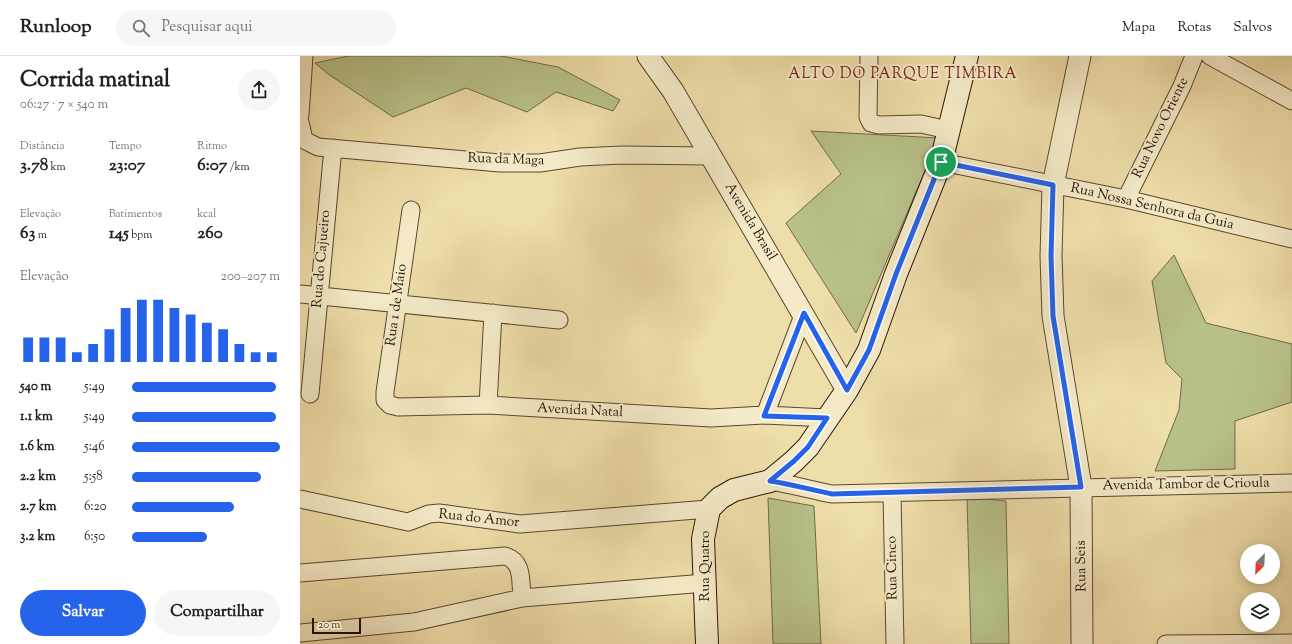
<!DOCTYPE html>
<html lang="pt">
<meta charset="utf-8">
<style>
body{margin:0;font-family:"Sorts Mill Goudy",serif;background:#f6f6f6;color:#222;height:100vh;display:flex;flex-direction:column;font-size:15px;white-space:nowrap}
*{box-sizing:border-box;margin:0}
p{font-size:13px;color:#767676}
.icon{flex:none;width:22px;height:22px;fill:none;stroke:currentColor;stroke-width:2;stroke-linecap:round;stroke-linejoin:round}
.map{position:relative;flex:1;overflow:hidden}
.sheet{display:flex;flex-direction:column;background:#fff;width:300px}
.sheet>*{flex:none}
.needle{width:26px;rotate:204deg}
.fabs{position:absolute;left:940px;top:488px;display:grid;gap:8px}
.fabs a{display:grid;place-items:center;width:40px;height:40px;border-radius:50%;background:#fff;box-shadow:0 2px 10px #0003;font-size:20px}
.scale{position:absolute;left:12px;bottom:10px;width:49px;box-sizing:border-box;padding-left:4px;border:2px solid #2a1308;border-top:0;font-size:11px;line-height:14px;white-space:nowrap;color:#2a1308;-webkit-text-stroke:3px #f4eac7;paint-order:stroke}
.pin{position:absolute;display:grid;place-items:center;width:34px;height:34px;color:#fff;margin:-17px;border:2px solid #fff;border-radius:50%;box-shadow:0 1px 4px #0007}
.round{display:grid;place-items:center;flex:none;width:42px;height:42px;border-radius:21px;background:#f6f6f6}
.head{display:flex;align-items:center;justify-content:space-between;height:68px;padding:0 20px}
h1{font-size:22px;font-weight:800;line-height:30px}
.figures{display:grid;grid-template-columns:repeat(3,1fr);gap:6px;height:68px;padding:4px 20px}
.figures div{display:grid;align-content:center}
.figures b{font-size:17px;font-weight:800}
.figures small{font-size:11px;font-weight:400}
.figures p{font-size:11px}
.chart{height:112px;padding:8px 20px}
.chart p{display:flex;justify-content:space-between}
.chart svg{width:100%;height:72px;margin-top:4px;stroke:#2563eb;stroke-width:6}
.primary-button{display:flex;gap:8px;margin-top:auto;padding:8px 20px}
.primary-button a{flex:1;height:46px;border-radius:24px;background:#2563eb;color:#fff;font-size:16px;font-weight:800;line-height:46px;text-align:center}
.primary-button a+a{background:#f6f6f6;color:#222}
ul{padding:0 20px;list-style:none;font-size:13px}
li{display:grid;grid-template-columns:64px 48px 1fr;align-items:center;height:30px}
li i{height:10px;border-radius:5px;background:#2563eb}
header{display:flex;align-items:center;gap:24px;box-sizing:border-box;height:56px;padding:0 20px;background:#fff;border-bottom:1px solid #e0e0e0}
header strong{font-size:19px}
nav{display:flex;gap:22px;margin-inline-start:auto;font-size:14px}
.search{width:280px;height:36px;background:#f6f6f6;display:flex;align-items:center;gap:10px;box-sizing:border-box;padding:0 14px;border-radius:22px;color:#767676;font-size:15px}
main{display:flex;flex:1;min-height:0}
.map>svg:first-child{display:block}
.green{fill:#b8c189;stroke:#716a48}
.lines{fill:none;stroke-linecap:round;stroke-linejoin:round}
.minor-casing{stroke:#5b4630;stroke-width:19}
.tertiary-casing{stroke:#5b4630;stroke-width:23}
.secondary-casing{stroke:#2a1308;stroke-width:24}
.minor{stroke:#f4eac7;stroke-width:17}
.tertiary{stroke:#f4eac7;stroke-width:21}
.secondary{stroke:#f4eac7;stroke-width:22}
.route-casing{stroke:#fff;stroke-width:8}
.route{stroke:#2563eb;stroke-width:5}
.labels{text-anchor:middle;dominant-baseline:central;stroke-width:4;stroke-linejoin:round;paint-order:stroke}
.street-label{font-size:14px;fill:#2a1308;stroke:#f4eac7}
.neighbourhood-label{font-size:15px;letter-spacing:1px;fill:#7a1f14;stroke:#f4eac7}
</style>
<header>
<strong>Runloop</strong>
<div class="search"><svg class="icon" aria-label="search" viewBox="0 0 24 24"><circle cx="10" cy="10" r="6"/><path d="M15 15l6 6"/></svg>Pesquisar aqui</div>
<nav><a>Mapa</a><a>Rotas</a><a>Salvos</a></nav>
</header>
<main>
<section class="sheet">
<div class="head"><div><h1>Corrida matinal</h1><p>06:27 · 7 × 540 m</p></div><a class="round"><svg class="icon" aria-label="share" viewBox="0 0 24 24"><path d="M12 15V3M7 8l5-5 5 5M5 13v7h14v-7"/></svg></a></div>
<div class="figures">
<div><p>Distância</p><b>3.78<small> km</small></b></div>
<div><p>Tempo</p><b>23:07</b></div>
<div><p>Ritmo</p><b>6:07<small> /km</small></b></div>
</div>
<div class="figures">
<div><p>Elevação</p><b>63<small> m</small></b></div>
<div><p>Batimentos</p><b>145<small> bpm</small></b></div>
<div><p>kcal</p><b>260</b></div>
</div>
<div class="chart"><p><span>Elevação</span>200–207 m</p>
<svg viewBox="0 0 160 44" preserveAspectRatio="none"><path d="M5 44V29M15 44V29M25 44V29M35 44V38M45 44V33M55 44V24M65 44V11M75 44V6M85 44V6M95 44V11M105 44V15M115 44V20M125 44V24M135 44V33M145 44V38M155 44V38"/></svg>
</div>
<ul>
<li><b>540 m</b>5:49<i style="width:97%"></i></li>
<li><b>1.1 km</b>5:49<i style="width:97%"></i></li>
<li><b>1.6 km</b>5:46<i style="width:100%"></i></li>
<li><b>2.2 km</b>5:58<i style="width:87%"></i></li>
<li><b>2.7 km</b>6:20<i style="width:69%"></i></li>
<li><b>3.2 km</b>6:50<i style="width:51%"></i></li>
</ul>
<div class="primary-button"><a>Salvar</a><a>Compartilhar</a></div>
</section>
<div class="map">
<svg width="992" height="588" viewBox="0 0 992 588">
<rect width="100%" height="100%" fill="#eedea9"/>
<filter id="stains"><feTurbulence type="fractalNoise" baseFrequency=".005" numOctaves="4"/><feColorMatrix values="0 0 0 0 .2 0 0 0 0 .09 0 0 0 0 .02 0 0 0 .5 -.17"/></filter>
<radialGradient id="worn" r=".72"><stop offset=".6" stop-color="#630" stop-opacity="0"/><stop offset="1" stop-color="#630" stop-opacity=".3"/></radialGradient>
<path class="green" d="M48 0H201L258 11 320 44 313 55 256 36 227 56 166 32 93 61 28 18 15 7Z
M511 75 639 82 556 277 486 167 541 118Z
M874 199 906 267 992 288V346L935 365V413L855 415 879 354 882 323 866 307 852 225Z
M667 441 706 445 709 588H671Z
M468 442 514 450 521 588H473Z"/>
<g class="lines">
<g class="minor-casing">
<path id="minor" d="M569 0 568 61 571 67 579 69 621 68 648 74
M910 0 992 45
M0 59 4 0
M0 66 4 84 18 91 200 107H240L280 101 322 99 410 100
M641 106 826 143 992 183
M826 143 882 30 894 0
M111 154 85 336V344L90 349 98 351 188 349 411 362 465 359 504 257
M0 238 259 264
M10 338 33 92
M188 349 193 257
M465 359 527 362
M470 425C491 428 511 434 532 438L992 427
M592 437 595 588
M0 443 108 466 129 458 139 457 220 468 409 453
M0 517 205 500C224 506 220 525 222 542
M0 577 114 566 222 542 405 527
M866 588 992 587"/>
</g>
<g class="tertiary-casing">
<path id="tertiary" d="M348 0 373 35 547 334
M780 0 753 129 751 200 753 260 781 431 782 588"/>
</g>
<g class="secondary-casing">
<path id="secondary" d="M407 588 403 483 409 453 420 442 434 434 470 425 494 405 508 391 547 334 569 294 596 218 641 106 667 0"/>
</g>
<use href="#minor" class="minor"/>
<use href="#tertiary" class="tertiary"/>
<use href="#secondary" class="secondary"/>
</g>
<g class="lines">
<g class="route-casing">
<path id="route" d="M641 106 753 129 751 200 753 260 781 431 532 438C511 434 491 428 470 425L494 405 508 391 527 362 464 360 504 257 547 334 569 294 596 218Z"/>
</g>
<use href="#route" class="route"/>
</g>
<g class="labels">
<g class="street-label">
<text transform="translate(861 72) rotate(-64)">Rua Novo Oriente</text>
<text transform="translate(206 104) rotate(2)">Rua da Maga</text>
<text transform="translate(852 151) rotate(13)">Rua Nossa Senhora da Guia</text>
<text transform="translate(450 166) rotate(59)">Avenida Brasil</text>
<text transform="translate(22 203) rotate(-85)">Rua do Cajueiro</text>
<text transform="translate(97 249) rotate(-82)">Rua 1 de Maio</text>
<text transform="translate(280 355) rotate(3)">Avenida Natal</text>
<text transform="translate(886 429) rotate(-1)">Avenida Tambor de Crioula</text>
<text transform="translate(179 463) rotate(6)">Rua do Amor</text>
<text transform="translate(406 510) rotate(-90)">Rua Quatro</text>
<text transform="translate(782 510) rotate(-91)">Rua Seis</text>
<text transform="translate(593 512) rotate(-91)">Rua Cinco</text>
</g>
<g class="neighbourhood-label">
<text x="603" y="18">ALTO DO PARQUE TIMBIRA</text>
</g>
</g>
<rect width="100%" height="100%" filter="url(#stains)"/>
<rect width="100%" height="100%" fill="url(#worn)"/>
</svg>
<div class="fabs">
<a><svg class="needle" viewBox="-14 -14 28 28"><path d="M0-13l5 13h-10z" fill="#e53935"/><path d="M0 13l5-13h-10z" fill="#767676"/></svg></a>
<a><svg class="icon" aria-label="layers" viewBox="0 0 24 24"><path d="M12 4l9 5-9 5-9-5zM3 14l9 5 9-5"/></svg></a>
</div>
<div class="scale">20 m</div>
<div class="pin" style="left:641px;top:106px;background:#1e9e55"><svg class="icon" aria-label="arrive" viewBox="0 0 24 24"><path d="M6 21V4h12l-3 4 3 4H6"/></svg></div>
</div>
</main>
